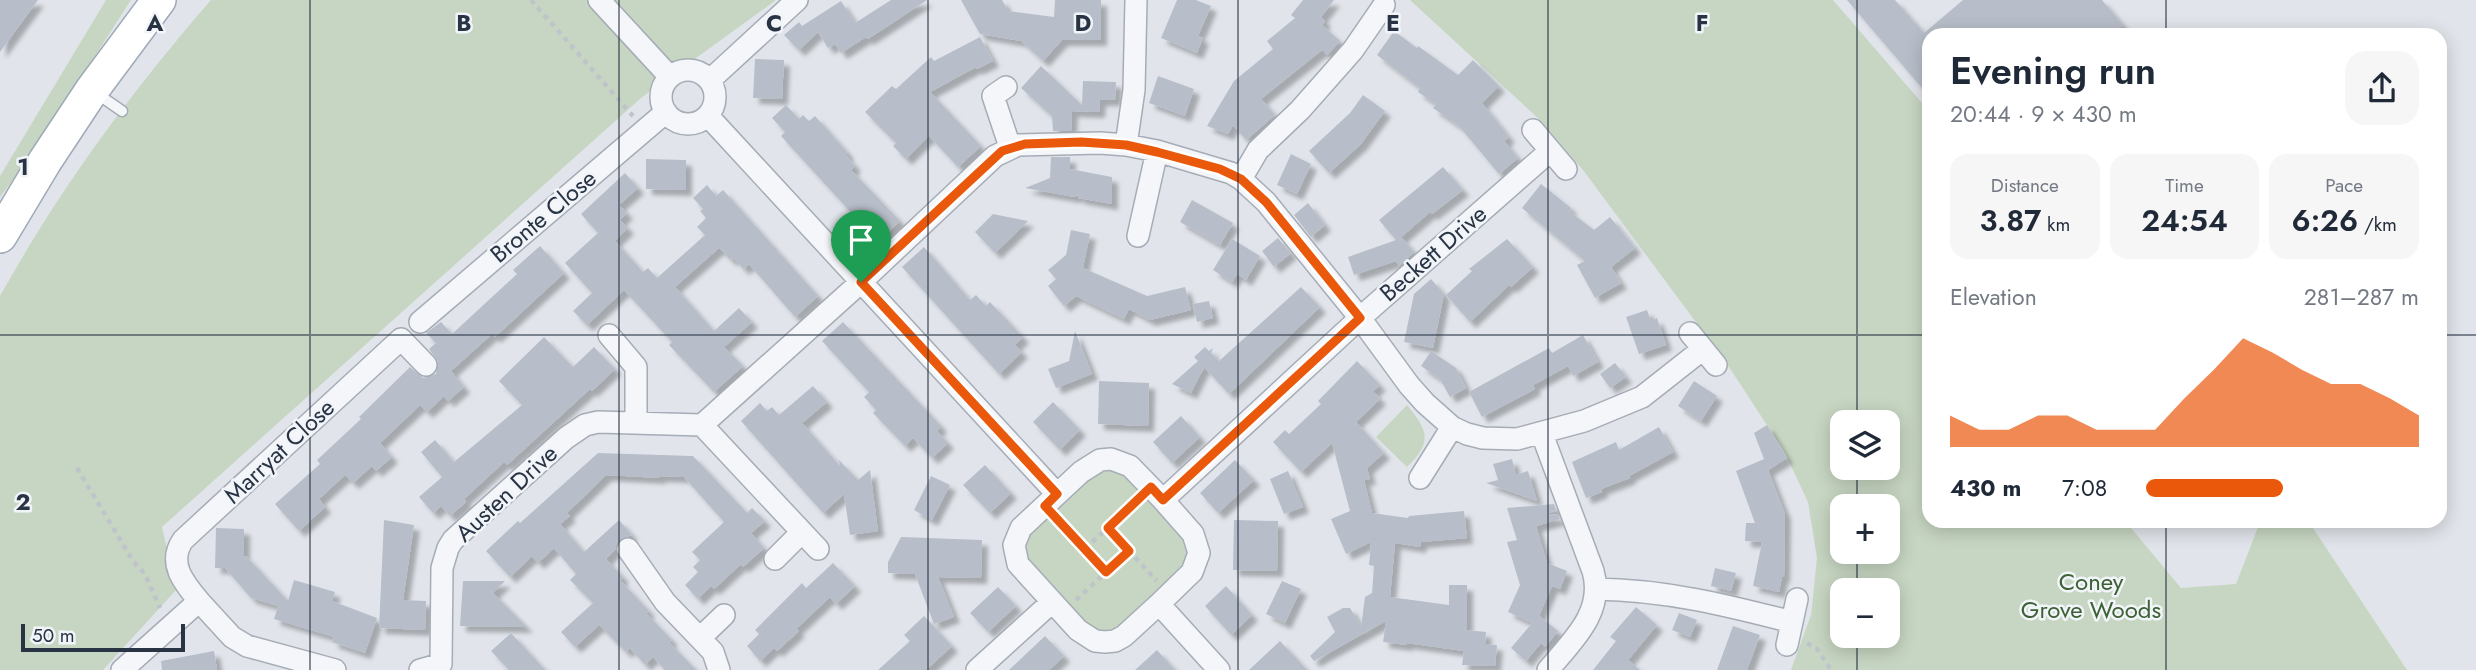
<!DOCTYPE html>
<meta charset="utf-8">
<style>
body{margin:0;font-family:Jost,sans-serif;background:#f6f6f7;color:#1f2937;height:100vh;display:flex;flex-direction:column;font-size:26px;white-space:nowrap}
*{box-sizing:border-box;margin:0}
p{font-size:23px;color:#747a83}
.icon{flex:none;width:38px;height:38px;fill:none;stroke:currentColor;stroke-width:2;stroke-linecap:round;stroke-linejoin:round}
.map{position:relative;flex:1;overflow:hidden}
.details{position:absolute;left:1922px;top:28px;width:525px;height:500px;display:flex;flex-direction:column;background:#fff;border-radius:21px;box-shadow:0 4px 18px #0003}
.details>*{flex:none}
.fabs{position:absolute;left:1830px;top:410px;display:grid;gap:14px}
.fabs a{display:grid;place-items:center;width:70px;height:70px;border-radius:14px;background:#fff;box-shadow:0 4px 18px #0003;font-size:35px}
.scale{position:absolute;left:21px;bottom:18px;width:164px;box-sizing:border-box;padding-left:7px;border:4px solid #283344;border-top:0;font-size:19px;line-height:24px;white-space:nowrap;color:#283344;-webkit-text-stroke:5px #f1f4f8;paint-order:stroke}
.pin{position:absolute;display:grid;place-items:center;width:60px;height:60px;color:#fff;margin:-72px -30px;border-radius:50% 50% 50% 0;rotate:-45deg;box-shadow:0 0 7px #0007}
.pin .icon{rotate:45deg}
.round{display:grid;place-items:center;flex:none;width:74px;height:74px;border-radius:21px;background:#f6f6f7}
.overview{display:flex;align-items:center;justify-content:space-between;height:119px;padding:0 28px}
h1{font-size:38px;font-weight:600;line-height:52px}
.figures{display:grid;grid-template-columns:repeat(3,1fr);gap:10px;height:119px;padding:7px 28px}
.figures div{display:grid;align-content:center;border-radius:18px;background:#f6f6f7;text-align:center}
.figures b{font-size:30px;font-weight:600}
.figures small{font-size:19px;font-weight:400}
.figures p{font-size:19px}
.chart{height:196px;padding:14px 28px}
.chart p{display:flex;justify-content:space-between}
.chart svg{width:100%;height:126px;margin-top:7px;fill:#ea580c;opacity:.7}
ul{padding:0 28px;list-style:none;font-size:23px}
li{display:grid;grid-template-columns:112px 84px 1fr;align-items:center;height:52px}
li i{height:18px;border-radius:9px;background:#ea580c}
.map>svg:first-child{display:block}
.green{fill:#c7d6c2;fill-rule:evenodd}
.building{fill:#b8bec9;filter:url(#shadow)}
.lines{fill:none;stroke-linecap:round;stroke-linejoin:round}
.service-casing{stroke:#a6acb6;stroke-width:13}
.minor-casing{stroke:#a6acb6;stroke-width:24}
.primary-casing{stroke:#9faab8;stroke-width:36}
.path{stroke:#bfc3ca;stroke-width:4.5;stroke-dasharray:5 5;stroke-linecap:butt}
.service{stroke:#f4f6f9;stroke-width:10}
.minor{stroke:#f4f6f9;stroke-width:21}
.primary{stroke:#fff;stroke-width:33}
.route-casing{stroke:#fff;stroke-width:14}
.route{stroke:#ea580c;stroke-width:9}
.grid{fill:none;stroke:#283344;stroke-width:2;stroke-opacity:0.55}
.labels{text-anchor:middle;dominant-baseline:central;stroke-width:5;stroke-linejoin:round;paint-order:stroke}
.street-label{font-size:24px;fill:#283344;stroke:#f1f4f8}
.park-label{font-size:24px;fill:#3d6134;stroke:#f1f4f8}
.grid-label{font-size:23px;text-anchor:middle;font-weight:bold;fill:#283344;stroke:#f1f4f8;stroke-width:5;stroke-linejoin:round;paint-order:stroke}
</style>
<div class="map">
<svg width="2476" height="670" viewBox="0 0 2476 670">
<defs>
<filter id="shadow"><feDropShadow dx="6" dy="6" stdDeviation="2" flood-color="#0004"/></filter>
</defs>
<rect width="100%" height="100%" fill="#e1e5eb"/>
<path class="green" d="M106 0H131L26 163 0 197V176Z
M211 0H776L641 98 162 527 176 590 103 670H0V296C59 190 131 92 211 0Z
M1410 0H1833L1928 110V522H2126L2181 588 2236 584 2260 522H2309L2407 670H1791L1811 615 1817 558 1808 502 1784 451 1727 364 1583 170 1539 119ZM1843 422H1888V467H1843ZM1843 506H1888V551H1843ZM1843 590H1888V635H1843Z
M1407 405C1428 430 1433 442 1407 467L1376 437Z
M1101 468 1121 469 1184 535 1190 551 1184 568 1115 631 1103 633 1087 626 1027 560 1024 549 1031 530Z"/>
<path class="building" d="M0 0H38L0 52Z
M891 0H927L868 39 866 37 841 53 835 44 828 48 818 32 799 50 784 35 799 22 802 26 841 1 855 23Z
M961 0H1002L1008 11 1054 17 1055 0H1101V40H1062L1043 61 1021 41 980 34Z
M1177 0H1196L1211 6 1198 36 1203 38 1197 53 1161 38Z
M1303 0H1334L1321 17 1325 21 1322 25 1340 41 1327 55 1322 50 1261 99 1275 115 1246 140 1233 125 1228 134 1207 126 1234 81 1273 49 1267 41 1295 18 1291 15Z
M1847 0H1895L1924 33 1963 0H2102L2123 25 2112 35H1925L1928 39V95Z
M1394 31 1417 48 1418 46 1458 75 1473 60 1499 86 1482 103 1509 137 1504 141 1518 158 1499 174 1459 126 1433 108 1436 104 1418 92 1420 88 1377 55Z
M980 37 993 61 977 69 976 67 930 92 981 146 958 167 929 136 906 159 893 146 896 143 865 112 892 86 896 89 931 57 934 61Z
M755 59 784 60 782 99 753 98Z
M1041 66 1082 105 1083 81 1116 82 1115 100H1100L1099 112 1072 111 1071 131H1053L1052 116 1021 88Z
M1158 76 1194 89 1185 116 1149 103Z
M1363 95 1385 111 1361 144 1329 173 1309 151 1350 113Z
M786 105 799 119 803 115 809 121 815 116 848 153 846 155 855 166 851 170 900 221 878 242 781 136 785 132 772 118Z
M1291 154 1311 164 1297 194 1277 185Z
M1051 157H1070V169L1112 177V204L1078 198 1079 195 1074 197 1025 188 1050 178Z
M646 159 686 160V190L646 189Z
M1443 167 1463 190 1432 214 1430 212 1399 239 1402 238 1414 252 1399 266 1396 261 1354 275 1348 257 1396 240 1379 220Z
M625 173 638 188 619 205 627 213 620 220 628 228 615 241 643 272 648 268 657 278 705 235 697 227 706 218 700 211 703 209 693 198 707 185 716 196 723 190 818 296 795 317 749 264 743 269 734 258 731 260 719 248 675 287 714 331 739 308 752 322 724 347 743 366 714 392 669 345 672 342 624 290 587 325 573 311 592 293 565 263 598 233 581 214Z
M1541 184 1571 208 1569 211 1594 230 1610 217 1635 248 1611 267 1621 283 1595 298 1577 265 1585 261 1522 208Z
M1192 200 1233 223 1220 245 1180 222Z
M1308 203 1325 225 1311 237 1294 215Z
M993 214 1028 221 995 253 975 232Z
M1071 230 1090 234 1083 268 1147 296 1185 287 1191 310 1150 320 1129 309 1124 319 1076 296 1064 306 1048 286 1056 279 1048 270 1066 255Z
M1278 238 1291 253 1274 267 1262 251Z
M1232 239 1260 256 1246 280 1237 274 1232 282 1213 270Z
M1507 239 1533 267 1511 287 1509 285 1470 322 1446 295 1472 271 1469 269Z
M540 246 564 273 495 337 492 334 451 371 464 387 448 401 444 396 427 412 420 405 380 443 392 457 376 471 372 466 353 483 345 475 319 499 325 507 299 531 275 504 320 464 317 460 361 419 359 417 410 367 423 378 436 374 438 361 429 349 436 343 426 333 441 322 452 334 517 274 513 270Z
M924 247 970 300 976 295 986 306 990 302 1023 337 1015 345 1022 352 999 374 902 267Z
M1431 279 1444 294 1433 348 1404 342 1414 294Z
M1301 287 1320 307 1229 394 1204 367 1191 393 1172 384 1198 361 1194 357 1205 347 1209 351 1213 348 1211 353 1219 361Z
M1209 301 1213 318 1197 322 1193 304Z
M1647 310 1651 321 1657 318 1666 345 1639 354 1626 317Z
M843 322 941 426 937 431 948 443 932 458 913 438 905 446 873 413 876 410 864 397 869 392 822 341Z
M1075 331 1092 374 1056 388 1048 369 1069 361Z
M1583 335 1598 362 1573 376 1568 366 1533 385 1535 389 1482 417 1469 392 1549 348 1552 353Z
M544 337 573 367 594 347 615 369 592 391 590 389 507 465 504 462 464 499 466 502 450 516 441 506 433 513 419 497 442 477 421 452 435 440 454 462 522 405 499 381Z
M1431 351 1456 368 1466 388 1450 397 1440 379 1421 366Z
M1357 361 1380 385 1373 391 1380 399 1356 422 1384 453 1367 468 1370 479 1364 480 1372 513 1408 518 1409 516 1464 511 1467 538 1421 542 1420 547 1395 543 1390 597 1449 605V585H1467V630L1486 632 1485 644 1497 645 1495 666 1462 665 1464 651 1407 643V645L1383 642 1386 621 1314 661 1310 656 1335 632 1327 617 1343 608H1350L1361 627 1365 597 1372 593 1374 566 1369 565 1371 542 1346 554 1331 519 1350 511 1332 443 1301 472 1273 442 1285 430 1289 434 1321 404 1318 401Z
M1615 363 1626 377 1610 388 1600 374Z
M1099 381 1149 383 1148 426 1098 424Z
M1694 381 1717 396 1701 421 1678 406Z
M813 386 827 402 802 423 840 466 839 460 858 480 870 470 878 531 850 535 844 494 823 513 741 421 760 403 767 411 772 407 779 415Z
M1053 402 1080 430 1060 450 1033 422Z
M1181 416 1200 437 1172 463 1153 442Z
M1767 425 1787 458 1768 470 1785 514 1784 577H1782L1779 592 1753 586 1762 542 1745 541 1746 523H1755L1736 471 1764 459 1754 433Z
M1659 427 1673 452 1629 476 1630 478 1601 489 1602 492 1586 498 1572 462 1616 442 1619 450Z
M598 453 693 456 747 513 752 508 765 521 751 533 764 548 743 567 741 564 714 589 711 586 698 599 685 585 698 572 693 567 700 560 692 552 724 522 684 477 660 476V478L606 475 567 513 570 516 560 524 584 552 619 520 632 535 620 539 615 550 606 559 623 577 620 580 649 611 646 613 672 640 669 642 696 670H665L653 657 645 665 630 648 626 652 599 625 575 647 561 632 593 603 570 580 576 574 554 548 538 563 532 556 510 577 486 551 518 521 520 523Z
M1512 459 1516 475 1528 471 1537 501 1486 483 1498 480 1493 464Z
M1235 460 1254 480 1218 513 1200 493Z
M985 465 1011 493 990 513 963 485Z
M1288 471 1303 507 1284 514 1270 479Z
M931 476 950 485 932 520 914 510Z
M1554 504 1556 510 1545 514 1558 515 1560 519 1536 526 1547 563 1567 571 1560 589 1552 586 1539 616 1558 631 1545 647 1541 643 1526 661 1511 648 1532 623 1508 612 1520 585 1507 542 1517 540 1507 508Z
M384 520 414 525 403 600 426 601 425 630 379 628Z
M1234 520 1278 521 1277 571 1233 570Z
M216 528 244 529V557L246 556 288 601 294 580 335 592 332 601 377 618 365 653 332 642 334 637 274 619 278 606 251 598 225 568H215Z
M901 537 982 540 981 578 938 577 954 617 934 624 915 574 888 573V562Z
M833 563 855 586 836 604 830 597 796 629 799 631 777 651 774 648 760 661 747 646 759 634 755 630 802 583 806 588Z
M1715 568 1736 573 1731 591 1711 586Z
M463 581H505L493 593 527 627 460 626Z
M1282 581 1301 589 1285 623 1266 614Z
M1226 586 1252 615 1231 635 1205 606Z
M998 587 1016 606 988 632 970 613Z
M1636 607 1657 625 1628 660 1640 670H1593L1616 641 1610 637Z
M1679 613 1697 620 1690 637 1672 630Z
M924 616 952 646 926 670H878L910 641 904 635Z
M1733 626 1760 635 1747 670H1717Z
M511 633 545 670H509L491 651Z
M1045 636 1064 656 1049 670H1009Z
M1280 641 1307 670H1249Z
M1157 650 1175 670H1135Z
M214 651 217 670H162L161 661Z"/>
<g class="lines">
<g class="service-casing">
<path id="service" d="M96 93 122 111"/>
</g>
<g class="minor-casing">
<path id="minor" d="M599 0 670 77
M661 97a27 27 0 1 1 54 0a27 27 0 1 1-54 0Z
M710 80 797 0
M1006 87 993 96 1010 147
M708 116 1057 494
M1533 130 1566 169
M1126 145 1134 90 1136 0
M1241 179 1258 150 1300 110 1353 50 1384 5
M1138 236 1157 151
M420 322 666 112
M1690 333 1716 365
M609 335 636 367V422
M702 425 818 549
M1542 434 1593 571C1605 612 1572 641 1548 670
M1111 459 1130 466 1163 500 1193 534 1199 553 1192 572 1159 604 1124 636 1115 641 1105 642 1095 641 1078 630 1018 564 1014 545 1021 528 1081 472 1100 460Z
M1420 478 1452 427
M1163 500 1360 318 1550 151
M628 549 665 602 713 652 719 670
M775 559 802 532
M1596 589C1665 590 1726 605 1792 622
M199 601C184 583 167 563 183 540L401 339 426 365
M1159 604 1219 670
M700 638 724 615
M1787 645 1797 599
M441 664 442 568 448 548 453 540 566 438 585 425 598 422 702 425 861 282 995 156 1018 145 1100 143 1126 145 1157 151 1231 173 1241 179 1266 202 1360 318 1409 385 1425 403 1452 427 1467 434 1483 438 1517 439 1584 421 1642 397 1703 349
M122 670 199 601 232 637 247 646 335 670
M420 670 441 664
M977 670 1052 602"/>
</g>
<g class="primary-casing">
<path id="primary" d="M0 236 45 161 92 90 159 0"/>
</g>
<path class="path" d="M531 0 633 116
M77 468 133 561 145 574 160 608
M1057 519 1106 572
M1108 528 1157 581
M1085 549 1137 500
M1076 600 1129 551
M1807 643 1817 649 1831 670"/>
<use href="#service" class="service"/>
<use href="#minor" class="minor"/>
<use href="#primary" class="primary"/>
</g>
<g class="lines">
<g class="route-casing">
<path id="route" d="M1081 142 1126 145 1157 152 1220 169 1241 179 1266 202 1360 318 1163 500 1151 487 1108 528 1129 551 1106 572 1045 506 1057 494 861 282 1002 151 1025 144Z"/>
</g>
<use href="#route" class="route"/>
</g>
<path class="grid" d="M310 0V670M619 0V670M928 0V670M1238 0V670M1548 0V670M1857 0V422M2166 0V35M0 335H1928M2440 335H2476M1857 467V506M2166 522V670M1857 551V590M1857 635V670"/>
<g class="labels">
<g class="street-label">
<text transform="translate(543 216) rotate(-40)">Bronte Close</text>
<text transform="translate(1433 253) rotate(-41)">Beckett Drive</text>
<text transform="translate(279 451) rotate(-43)">Marryat Close</text>
<text transform="translate(506 493) rotate(-43)">Austen Drive</text>
</g>
<g class="park-label">
<text x="2091" y="581">Coney<tspan x="2091" dy="28">Grove Woods</tspan></text>
</g>
</g>
<g class="grid-label">
<text x="155" y="31">A</text>
<text x="464" y="31">B</text>
<text x="774" y="31">C</text>
<text x="1083" y="31">D</text>
<text x="1393" y="31">E</text>
<text x="1702" y="31">F</text>
<text x="23" y="175">1</text>
<text x="23" y="510">2</text>
</g>
</svg>
<div class="fabs">
<a><svg class="icon" aria-label="layers" viewBox="0 0 24 24"><path d="M12 4l9 5-9 5-9-5zM3 14l9 5 9-5"/></svg></a>
<a>+</a>
<a>−</a>
</div>
<div class="scale">50 m</div>
<div class="pin" style="left:861px;top:282px;background:#1e9e55"><svg class="icon" aria-label="arrive" viewBox="0 0 24 24"><path d="M6 21V4h12l-3 4 3 4H6"/></svg></div>
<section class="details">
<div class="overview"><div><h1>Evening run</h1><p>20:44 · 9 × 430 m</p></div><a class="round"><svg class="icon" aria-label="share" viewBox="0 0 24 24"><path d="M12 15V3M7 8l5-5 5 5M5 13v7h14v-7"/></svg></a></div>
<div class="figures">
<div><p>Distance</p><b>3.87<small> km</small></b></div>
<div><p>Time</p><b>24:54</b></div>
<div><p>Pace</p><b>6:26<small> /km</small></b></div>
</div>
<div class="chart"><p><span>Elevation</span>281–287 m</p>
<svg viewBox="0 0 160 44" preserveAspectRatio="none"><path d="M0 44V33L10 38L20 38L30 33L40 33L50 38L60 38L70 38L80 27L90 17L100 6L110 11L120 17L130 22L140 22L150 27L160 33V44z"/></svg>
</div>
<ul>
<li><b>430 m</b>7:08<i style="width:50%"></i></li>
</ul>
</section>
</div>
